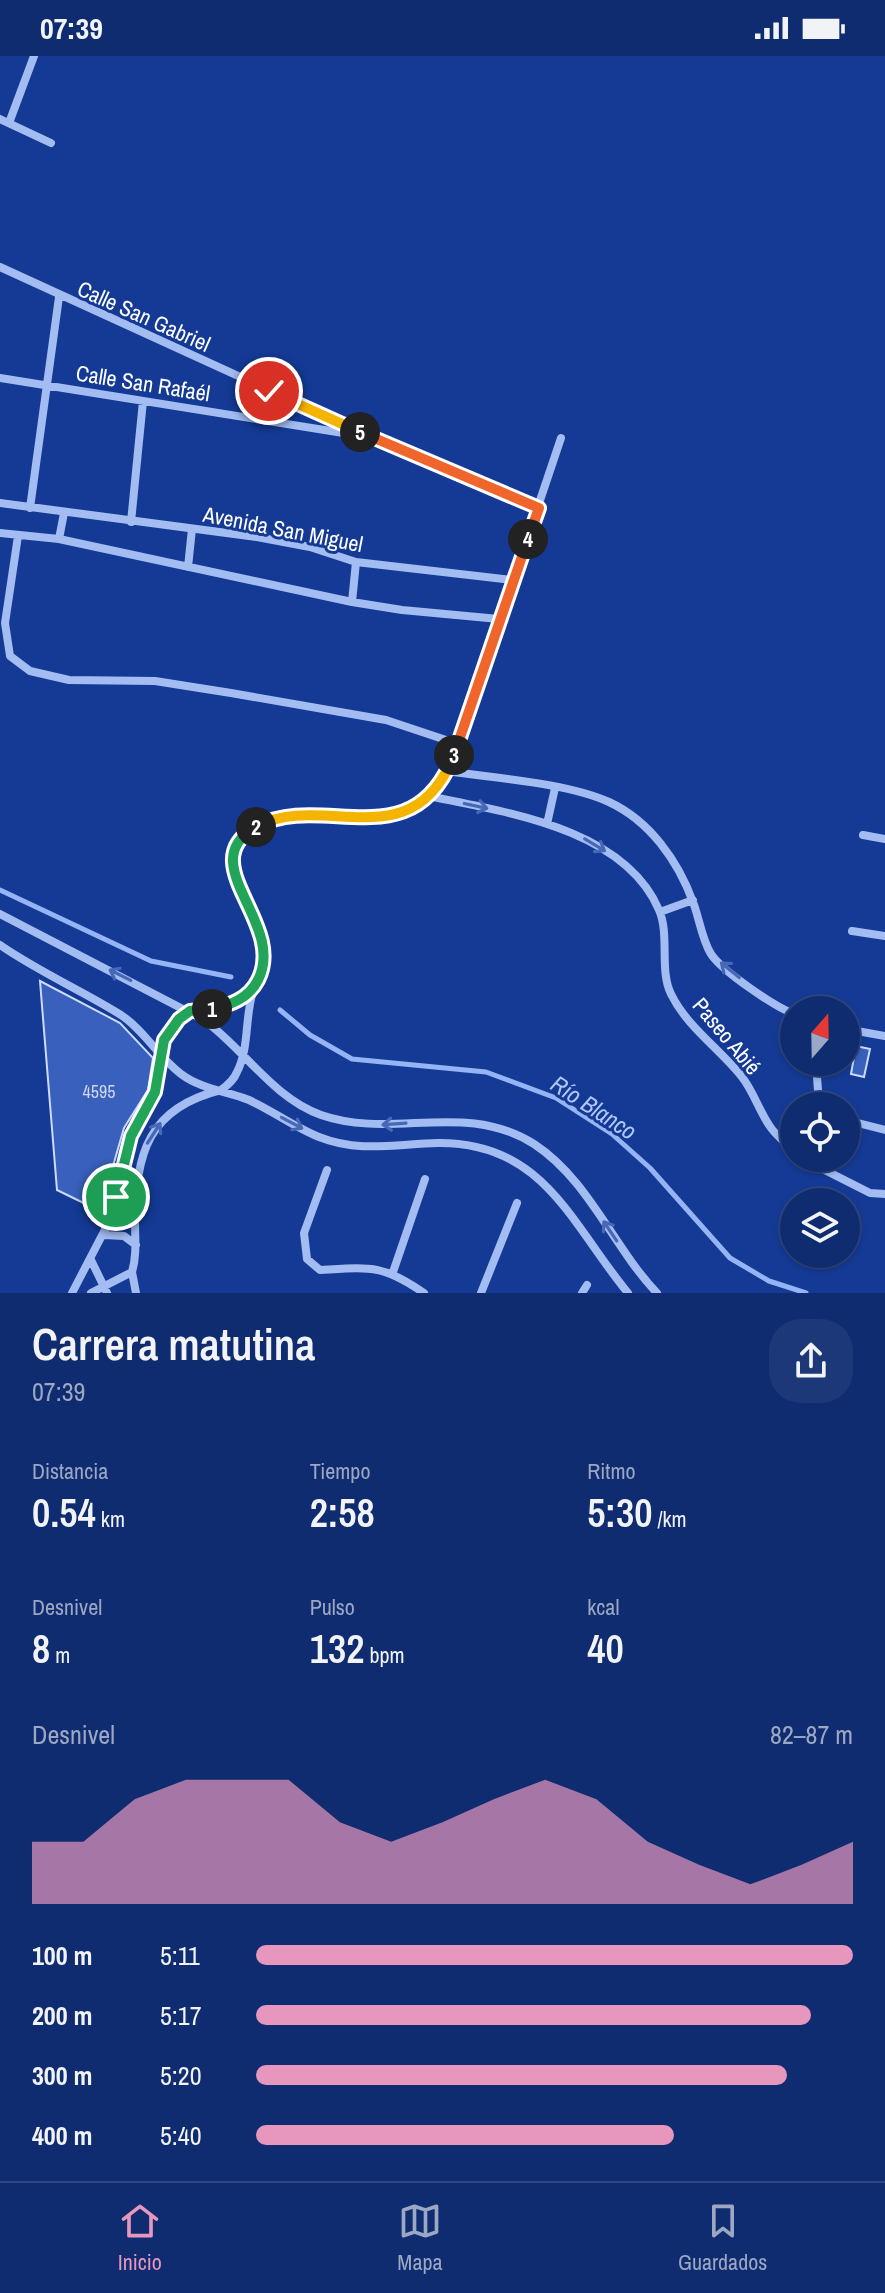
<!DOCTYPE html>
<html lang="es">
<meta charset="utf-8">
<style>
body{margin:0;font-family:"Archivo Narrow",sans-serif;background:#1d3878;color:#f1f3f6;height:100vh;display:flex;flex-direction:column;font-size:30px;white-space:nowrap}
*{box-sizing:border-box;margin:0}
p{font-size:26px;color:#9ba7c3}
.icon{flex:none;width:44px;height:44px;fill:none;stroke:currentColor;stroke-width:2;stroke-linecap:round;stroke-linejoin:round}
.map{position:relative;height:1237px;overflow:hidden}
.sheet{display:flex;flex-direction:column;background:#0f2c70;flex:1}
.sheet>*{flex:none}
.needle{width:52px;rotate:20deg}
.fabs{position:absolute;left:780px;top:940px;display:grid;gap:16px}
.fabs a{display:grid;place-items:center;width:80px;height:80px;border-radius:50%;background:#0f2c70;box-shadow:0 2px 6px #0004,0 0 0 2px #2f4883;font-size:40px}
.pin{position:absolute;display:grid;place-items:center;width:68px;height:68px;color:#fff;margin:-34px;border:4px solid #fff;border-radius:50%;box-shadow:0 2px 8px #0007}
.km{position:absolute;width:40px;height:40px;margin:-20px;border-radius:50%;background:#222;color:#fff;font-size:22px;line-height:40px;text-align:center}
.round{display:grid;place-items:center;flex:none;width:84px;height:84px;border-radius:32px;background:#1d3878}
.head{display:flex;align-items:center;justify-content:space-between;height:136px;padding:0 32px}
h1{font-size:44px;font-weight:600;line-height:60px}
.figures{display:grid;grid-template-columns:repeat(3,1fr);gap:12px;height:136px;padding:8px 32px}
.figures div{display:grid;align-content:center}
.figures b{font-size:40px;font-weight:600}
.figures small{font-size:22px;font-weight:400}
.figures p{font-size:22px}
.chart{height:224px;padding:16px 32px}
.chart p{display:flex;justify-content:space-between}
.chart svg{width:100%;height:144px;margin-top:8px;fill:#e797bd;opacity:.7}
ul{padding:0 32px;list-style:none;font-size:26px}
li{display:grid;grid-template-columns:128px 96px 1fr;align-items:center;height:60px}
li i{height:20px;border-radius:10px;background:#e797bd}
.status{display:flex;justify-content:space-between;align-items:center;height:56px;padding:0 40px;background:#0f2c70;direction:ltr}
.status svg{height:22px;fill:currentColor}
.dock{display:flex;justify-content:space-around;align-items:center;height:112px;border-top:2px solid #2f4883;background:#0f2c70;font-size:22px;color:#9ba7c3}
.dock a{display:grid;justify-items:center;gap:4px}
.dock .on{color:#e797bd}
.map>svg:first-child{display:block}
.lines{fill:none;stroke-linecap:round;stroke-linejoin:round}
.stream{stroke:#95b4f5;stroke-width:5}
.building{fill:#3860bc;stroke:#cbdafd;stroke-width:2}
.minor{stroke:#a3bcf2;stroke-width:8}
.oneway{stroke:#4668b6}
.split-1-casing{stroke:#fff;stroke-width:16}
.split-2-casing{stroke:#fff;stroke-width:16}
.split-3-casing{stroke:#fff;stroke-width:16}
.split-4-casing{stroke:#fff;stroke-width:16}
.split-5-casing{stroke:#fff;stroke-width:16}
.split-6-casing{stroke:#fff;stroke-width:16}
.split-1{stroke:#22a559;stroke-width:10}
.split-2{stroke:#22a559;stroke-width:10}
.split-3{stroke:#f5b400;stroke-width:10}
.split-4{stroke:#f0652b;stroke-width:10}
.split-5{stroke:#f0652b;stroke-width:10}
.split-6{stroke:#f5b400;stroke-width:10}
.labels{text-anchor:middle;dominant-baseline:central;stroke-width:6;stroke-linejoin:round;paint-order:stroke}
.number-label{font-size:18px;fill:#cdd7ee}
.street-label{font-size:22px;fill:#fff;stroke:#143a95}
.water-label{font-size:24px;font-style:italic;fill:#afc7f9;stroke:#143a95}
</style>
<div class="status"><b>07:39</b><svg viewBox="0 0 49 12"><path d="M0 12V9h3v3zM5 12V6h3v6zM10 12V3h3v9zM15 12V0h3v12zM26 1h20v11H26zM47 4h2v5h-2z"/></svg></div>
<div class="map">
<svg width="885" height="1237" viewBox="0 0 885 1237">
<rect width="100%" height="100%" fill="#143a95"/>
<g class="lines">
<path class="stream" d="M0 834 151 905 231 921
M280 954 310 979 352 1003 486 1016 556 1042 612 1078 650 1112 730 1202 769 1225 806 1237"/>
</g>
<path class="building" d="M40 925 120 967 153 1002 148 1034 124 1072 100 1155 57 1134Z
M856 990 870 993 864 1021 851 1018Z"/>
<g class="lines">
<path class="minor" d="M0 63 51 87
M9 67 34 0
M0 211 374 382 539 452
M0 322 362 380
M0 447 257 481 310 491 356 506 513 524
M30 452 59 241
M131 466 143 345
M0 477 59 483 352 546 402 554 499 563
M18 480 5 567 10 600 30 615 69 624 155 625 231 637 386 664 458 688
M59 483 64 457
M188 511 192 473
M352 546 356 506
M447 715C494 722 568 727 609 746 650 765 678 805 693 846 699 861 702 884 711 898 722 915 775 951 794 958
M428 740C505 756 624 772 659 854 670 879 659 914 671 938 687 971 720 993 742 1021 753 1035 759 1054 769 1069 775 1079 786 1087 794 1095
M547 768 555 732
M863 779 885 783
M660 856 693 844
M0 858 204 964C244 993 273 1042 321 1059 393 1084 464 1044 534 1088 589 1124 613 1191 657 1237
M852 875 885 880
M0 889C39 916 81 934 121 959 145 975 158 1001 181 1018 201 1033 226 1035 249 1044 273 1055 294 1071 319 1081 359 1097 396 1088 438 1087 544 1086 571 1168 628 1237
M846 973 885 980
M816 1006 818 1035 825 1050
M846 1064 885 1074
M801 1102 870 1137 885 1138
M327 1114 304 1177 307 1203 320 1214C370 1211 382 1208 424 1237
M104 1179 124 1180 136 1189
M91 1204 107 1237
M132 1216 136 1237
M393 1216 425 1123
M72 1237 110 1164 126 1096 155 1036 161 996 170 973 190 955 223 950 252 935
M91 1237 132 1216C137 1199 135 1183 135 1166 136 1097 148 1052 221 1034 228 1029 234 1024 237 1016 249 993 245 964 252 939 257 920 269 908 265 887 258 851 218 824 240 786 269 734 386 790 437 731 448 719 452 703 458 688L561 382
M481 1237 517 1147
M582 1237 587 1229"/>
</g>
<defs><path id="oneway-shaft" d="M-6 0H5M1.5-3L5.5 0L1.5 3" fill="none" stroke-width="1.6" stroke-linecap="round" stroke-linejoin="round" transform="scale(2)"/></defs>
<g class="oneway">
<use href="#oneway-shaft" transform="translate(476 750) rotate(12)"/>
<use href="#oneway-shaft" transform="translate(595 789) rotate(31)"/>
<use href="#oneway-shaft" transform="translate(730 914) rotate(-141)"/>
<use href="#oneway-shaft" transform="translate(120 919) rotate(-153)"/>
<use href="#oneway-shaft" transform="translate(292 1067) rotate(28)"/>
<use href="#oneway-shaft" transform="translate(394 1068) rotate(176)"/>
<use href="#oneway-shaft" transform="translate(154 1077) rotate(-57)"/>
<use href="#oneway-shaft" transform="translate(610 1175) rotate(-124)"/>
</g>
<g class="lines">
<g class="split-1-casing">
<path id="split-1" d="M116 1141 131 1080 155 1036 164 984 179 963 190 955 212 953"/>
</g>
<g class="split-2-casing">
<path id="split-2" d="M212 953C231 949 249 942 258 924 287 867 191 807 256 771"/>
</g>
<g class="split-3-casing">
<path id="split-3" d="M256 771C322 734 412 806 454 699"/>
</g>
<g class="split-4-casing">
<path id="split-4" d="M454 699 528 483"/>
</g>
<g class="split-5-casing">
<path id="split-5" d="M360 376 539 452 528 483"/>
</g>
<g class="split-6-casing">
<path id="split-6" d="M269 335 360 376"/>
</g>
<use href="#split-1" class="split-1"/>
<use href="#split-2" class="split-2"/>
<use href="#split-3" class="split-3"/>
<use href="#split-4" class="split-4"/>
<use href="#split-5" class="split-5"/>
<use href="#split-6" class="split-6"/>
</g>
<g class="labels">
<g class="number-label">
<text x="99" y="1035">4595</text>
</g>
<g class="street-label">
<text transform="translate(144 260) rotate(24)">Calle San Gabriel</text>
<text transform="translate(143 327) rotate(9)">Calle San Rafaél</text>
<text transform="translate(283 473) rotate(11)">Avenida San Miguel</text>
<text transform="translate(727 980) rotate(50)">Paseo Abié</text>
</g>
<g class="water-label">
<text transform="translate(594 1051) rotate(33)">Río Blanco</text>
</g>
</g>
</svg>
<div class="fabs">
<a><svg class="needle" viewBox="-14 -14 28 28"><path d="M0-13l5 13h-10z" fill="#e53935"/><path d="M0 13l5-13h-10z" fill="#9ba7c3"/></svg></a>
<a><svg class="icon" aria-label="locate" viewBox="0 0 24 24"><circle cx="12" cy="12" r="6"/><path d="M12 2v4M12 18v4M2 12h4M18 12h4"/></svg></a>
<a><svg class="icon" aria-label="layers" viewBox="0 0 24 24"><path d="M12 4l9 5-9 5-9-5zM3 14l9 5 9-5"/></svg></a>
</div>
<div class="pin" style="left:116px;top:1141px;background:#1e9e55"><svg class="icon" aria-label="arrive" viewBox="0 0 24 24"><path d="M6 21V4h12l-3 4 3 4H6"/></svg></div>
<div class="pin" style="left:269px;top:335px;background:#d93025"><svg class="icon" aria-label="check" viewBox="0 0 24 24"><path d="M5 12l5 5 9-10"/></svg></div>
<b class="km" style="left:212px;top:953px">1</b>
<b class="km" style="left:256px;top:771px">2</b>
<b class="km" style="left:454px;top:699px">3</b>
<b class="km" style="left:528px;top:483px">4</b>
<b class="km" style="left:360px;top:376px">5</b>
</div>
<section class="sheet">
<div class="head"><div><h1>Carrera matutina</h1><p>07:39</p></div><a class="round"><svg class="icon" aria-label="share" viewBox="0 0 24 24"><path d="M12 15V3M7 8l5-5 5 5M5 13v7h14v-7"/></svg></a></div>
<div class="figures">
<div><p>Distancia</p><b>0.54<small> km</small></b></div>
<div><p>Tiempo</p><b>2:58</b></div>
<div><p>Ritmo</p><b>5:30<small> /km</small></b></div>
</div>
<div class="figures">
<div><p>Desnivel</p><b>8<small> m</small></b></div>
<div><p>Pulso</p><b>132<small> bpm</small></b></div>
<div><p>kcal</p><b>40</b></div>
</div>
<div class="chart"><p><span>Desnivel</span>82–87 m</p>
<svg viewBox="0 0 160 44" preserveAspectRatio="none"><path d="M0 44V25L10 25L20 12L30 6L40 6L50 6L60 19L70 25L80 19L90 12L100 6L110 12L120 25L130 32L140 38L150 32L160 25V44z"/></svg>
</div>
<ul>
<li><b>100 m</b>5:11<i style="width:100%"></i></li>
<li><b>200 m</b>5:17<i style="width:93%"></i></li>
<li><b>300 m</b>5:20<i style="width:89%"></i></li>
<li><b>400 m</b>5:40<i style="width:70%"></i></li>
</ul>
</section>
<nav class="dock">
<a class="on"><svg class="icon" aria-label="home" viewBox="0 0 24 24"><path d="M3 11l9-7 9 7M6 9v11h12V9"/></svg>Inicio</a>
<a><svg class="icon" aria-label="map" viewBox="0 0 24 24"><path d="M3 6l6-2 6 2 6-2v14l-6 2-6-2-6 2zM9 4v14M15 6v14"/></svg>Mapa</a>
<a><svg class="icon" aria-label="saved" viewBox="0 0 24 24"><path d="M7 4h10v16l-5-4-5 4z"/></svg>Guardados</a>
</nav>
